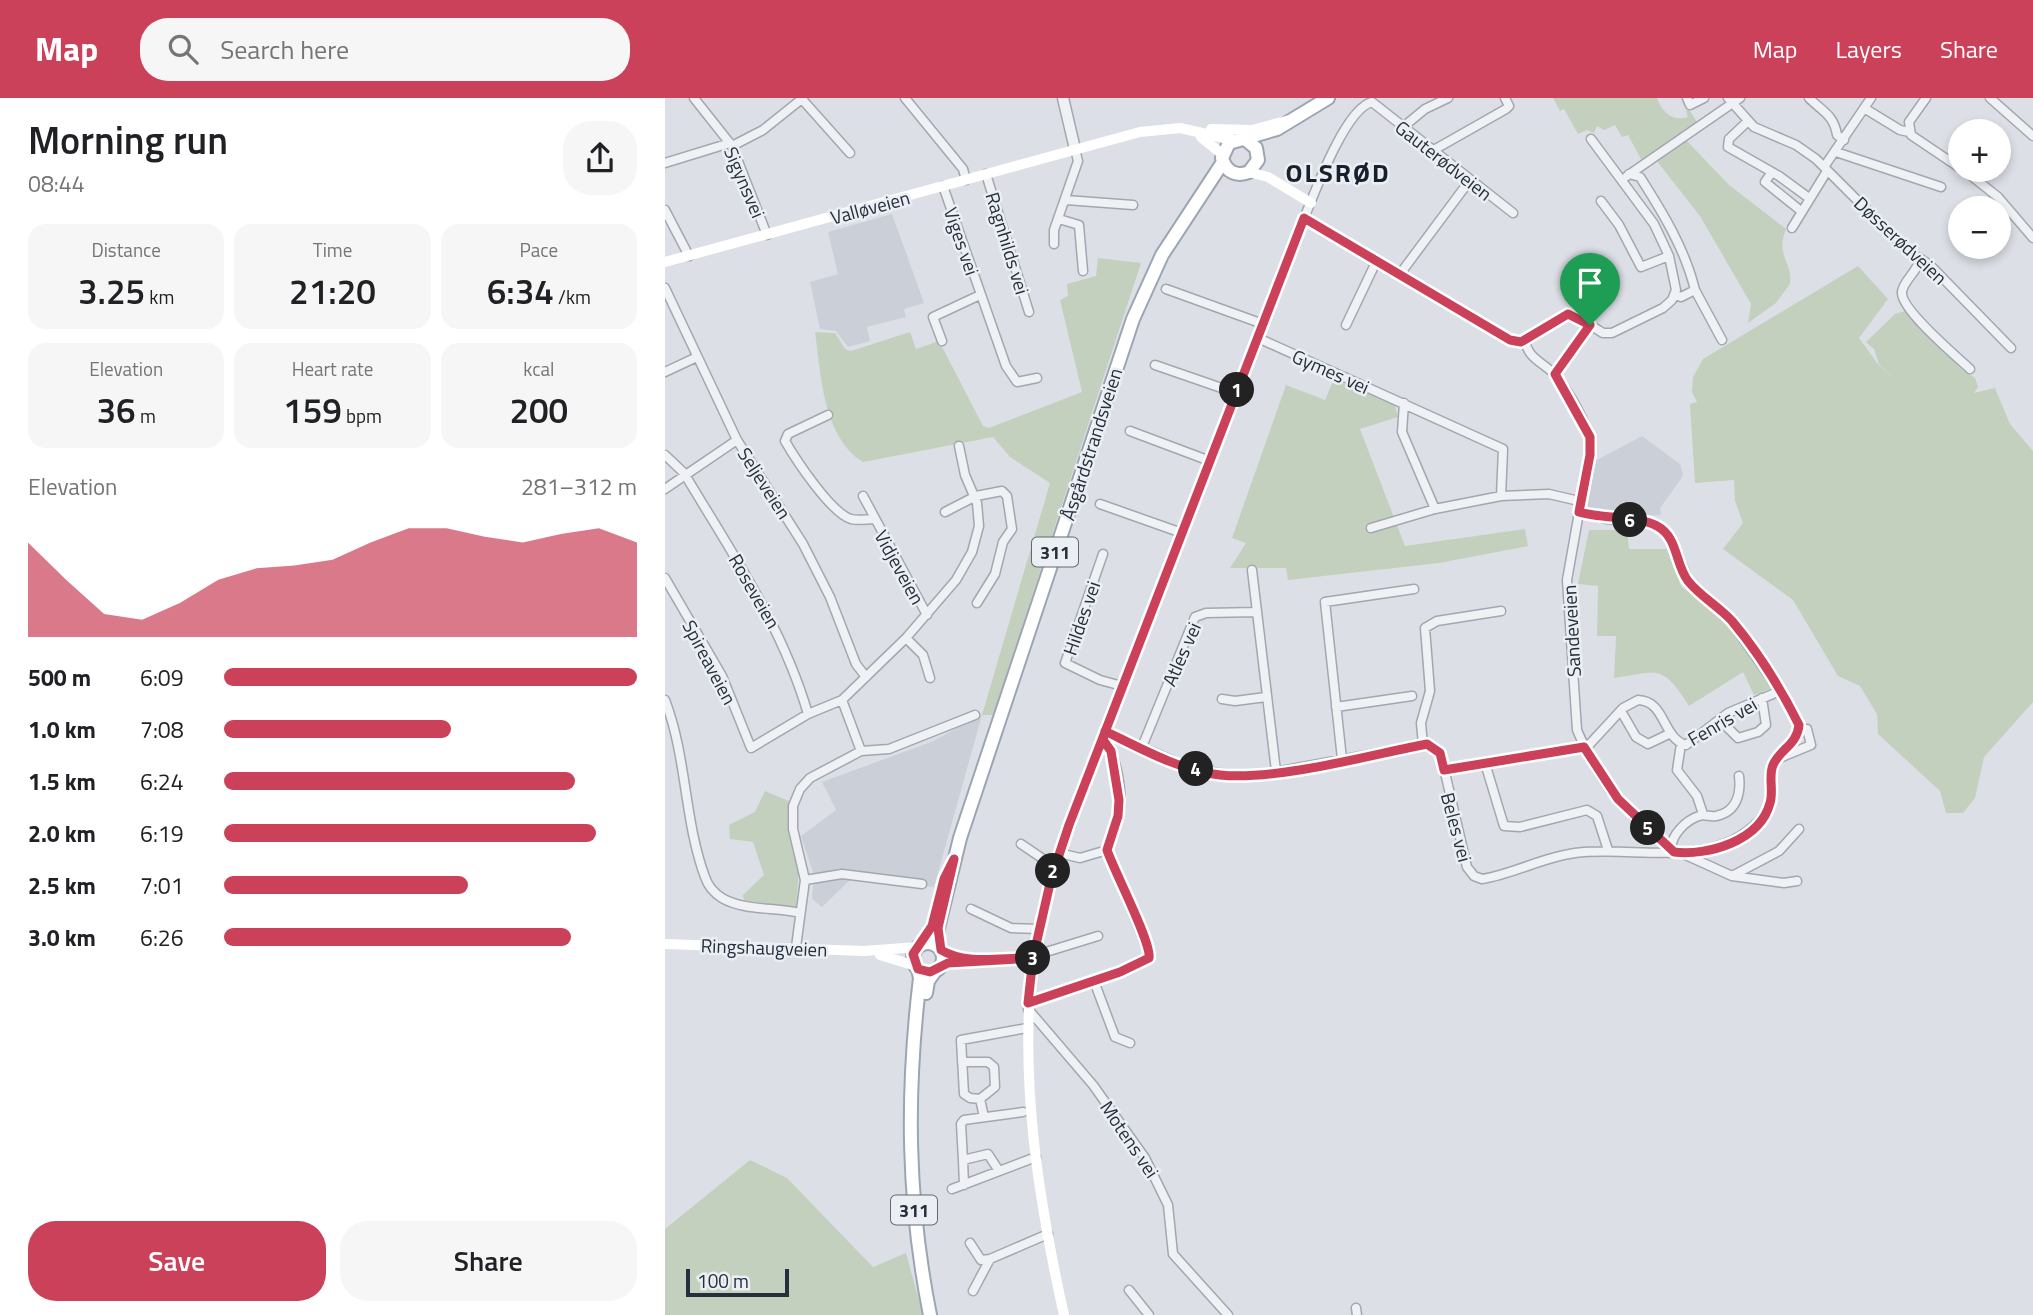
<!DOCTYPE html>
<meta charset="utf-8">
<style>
body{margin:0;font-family:"Titillium Web",sans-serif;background:#f6f6f6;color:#202124;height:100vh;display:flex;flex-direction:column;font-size:26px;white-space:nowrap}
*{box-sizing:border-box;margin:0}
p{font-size:23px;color:#757577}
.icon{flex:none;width:38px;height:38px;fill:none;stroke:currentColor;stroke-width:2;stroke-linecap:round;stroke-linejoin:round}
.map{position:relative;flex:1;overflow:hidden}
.details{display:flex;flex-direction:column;background:#fff;width:665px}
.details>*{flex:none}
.controls{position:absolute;left:1283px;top:21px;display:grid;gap:14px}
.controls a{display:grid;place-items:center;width:63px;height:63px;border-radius:50%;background:#fff;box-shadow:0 4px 10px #0003;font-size:35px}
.scale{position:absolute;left:21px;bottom:18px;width:103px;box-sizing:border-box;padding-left:7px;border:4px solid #262f3c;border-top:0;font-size:19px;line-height:24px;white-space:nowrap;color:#262f3c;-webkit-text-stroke:5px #ebeff4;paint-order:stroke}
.pin{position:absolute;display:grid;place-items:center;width:60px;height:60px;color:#fff;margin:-72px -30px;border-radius:50% 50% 50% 0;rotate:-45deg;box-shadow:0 0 7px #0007}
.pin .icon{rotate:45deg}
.km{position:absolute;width:35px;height:35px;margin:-18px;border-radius:50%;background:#222;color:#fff;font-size:19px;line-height:35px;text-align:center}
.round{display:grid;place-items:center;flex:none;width:74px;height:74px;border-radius:28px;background:#f6f6f6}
.overview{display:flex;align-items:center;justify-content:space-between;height:119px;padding:0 28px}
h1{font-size:38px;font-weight:600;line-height:52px}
.figures{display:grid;grid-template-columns:repeat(3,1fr);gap:10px;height:119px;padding:7px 28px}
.figures div{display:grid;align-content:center;border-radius:18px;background:#f6f6f6;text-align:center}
.figures b{font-size:35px;font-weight:600}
.figures small{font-size:19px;font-weight:400}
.figures p{font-size:19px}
.chart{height:196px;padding:14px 28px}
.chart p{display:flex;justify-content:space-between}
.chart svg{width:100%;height:126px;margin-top:7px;fill:#cb4159;opacity:.7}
.action{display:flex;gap:14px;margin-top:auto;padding:14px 28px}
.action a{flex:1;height:80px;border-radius:28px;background:#cb4159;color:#fff;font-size:28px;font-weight:600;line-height:80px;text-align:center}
.action a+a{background:#f6f6f6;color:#202124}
ul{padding:0 28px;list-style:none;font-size:23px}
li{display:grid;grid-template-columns:112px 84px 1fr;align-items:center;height:52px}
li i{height:18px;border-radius:9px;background:#cb4159}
header{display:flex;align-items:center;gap:42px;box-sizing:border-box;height:98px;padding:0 35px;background:#cb4159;color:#fff}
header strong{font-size:33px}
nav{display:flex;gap:38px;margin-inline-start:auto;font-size:24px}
.search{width:490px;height:63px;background:#f6f6f6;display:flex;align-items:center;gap:18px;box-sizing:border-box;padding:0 24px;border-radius:28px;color:#757577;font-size:26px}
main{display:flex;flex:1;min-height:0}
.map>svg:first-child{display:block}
.built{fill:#cacfd8}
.green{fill:#c3d0bd}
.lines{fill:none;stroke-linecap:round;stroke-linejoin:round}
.minor-casing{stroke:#a2a7b0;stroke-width:11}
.tertiary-casing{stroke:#a2a7b0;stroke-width:13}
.primary-casing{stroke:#9ca5b2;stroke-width:16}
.minor{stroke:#eff1f5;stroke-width:8}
.tertiary{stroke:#eff1f5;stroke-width:10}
.secondary{stroke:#fff;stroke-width:10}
.primary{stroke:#fff;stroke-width:12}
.route-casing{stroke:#fff;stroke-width:14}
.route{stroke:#cb4159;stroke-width:9}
.labels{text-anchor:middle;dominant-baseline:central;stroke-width:5;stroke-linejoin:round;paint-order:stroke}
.shield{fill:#ebeff4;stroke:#616973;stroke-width:2}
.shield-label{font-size:18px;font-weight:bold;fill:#262f3c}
.street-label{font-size:19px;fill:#262f3c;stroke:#ebeff4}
.district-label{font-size:26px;font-weight:bold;letter-spacing:2px;fill:#19202d;stroke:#ebeff4}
</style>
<header>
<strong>Map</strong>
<div class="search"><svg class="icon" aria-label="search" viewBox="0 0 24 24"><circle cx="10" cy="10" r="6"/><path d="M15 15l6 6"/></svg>Search here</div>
<nav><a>Map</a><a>Layers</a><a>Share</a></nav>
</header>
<main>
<section class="details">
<div class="overview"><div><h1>Morning run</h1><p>08:44</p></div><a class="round"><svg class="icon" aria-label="share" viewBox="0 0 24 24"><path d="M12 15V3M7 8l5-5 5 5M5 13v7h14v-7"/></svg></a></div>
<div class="figures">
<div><p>Distance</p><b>3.25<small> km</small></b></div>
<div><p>Time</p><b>21:20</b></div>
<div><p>Pace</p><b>6:34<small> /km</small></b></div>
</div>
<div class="figures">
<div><p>Elevation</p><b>36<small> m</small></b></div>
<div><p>Heart rate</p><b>159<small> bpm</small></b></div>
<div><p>kcal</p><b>200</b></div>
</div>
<div class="chart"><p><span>Elevation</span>281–312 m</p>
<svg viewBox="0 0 160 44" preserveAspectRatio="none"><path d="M0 44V11L10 24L20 36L30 38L40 32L50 24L60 20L70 19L80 17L90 11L100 6L110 6L120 9L130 11L140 8L150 6L160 11V44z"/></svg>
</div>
<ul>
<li><b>500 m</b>6:09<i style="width:100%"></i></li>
<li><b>1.0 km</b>7:08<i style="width:55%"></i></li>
<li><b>1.5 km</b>6:24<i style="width:85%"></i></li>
<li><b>2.0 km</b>6:19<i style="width:90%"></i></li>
<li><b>2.5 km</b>7:01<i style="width:59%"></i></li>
<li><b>3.0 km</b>6:26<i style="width:84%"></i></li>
</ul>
<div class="action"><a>Save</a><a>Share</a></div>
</section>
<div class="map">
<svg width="1368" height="1217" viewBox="0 0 1368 1217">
<rect width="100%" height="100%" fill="#dce0e6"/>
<path class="built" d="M227 116 259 205 239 211 241 219 202 229 205 243 183 249 171 233 155 231 145 184 173 176 163 134Z
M977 338 1015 366 1017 372 1018 378 995 410 996 417 945 418 922 412 930 363Z
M317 617 269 789 185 782 157 809 147 801 149 777 136 738 171 712 157 684 266 644Z"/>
<path class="green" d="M888 0H992C997 14 1007 24 1023 19L1021 13 1024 11 1033 26 977 63 963 37 957 39 950 27 939 32 932 28 929 35 922 32 913 36 899 11 895 13Z
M1020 41 1064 87 1121 131C1110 158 1128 164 1125 186L1111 205 1083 225 1086 206 1035 118 991 62Z
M433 160 476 165 328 617H317L385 385 345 359 328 339 198 364C158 339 156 277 150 234L170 235 180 251 186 253 245 234 251 251 274 243 318 328 324 330 417 294 395 202 403 198 402 186 431 178Z
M1193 168 1223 201 1194 240 1213 266 1231 282 1214 266 1209 251 1201 244 1230 216 1240 213 1290 257 1294 269 1310 280 1313 289 1309 295 1330 290 1345 326 1368 353V604L1319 659 1310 700 1298 715H1281L1275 693 1213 636 1212 616 1195 588 1173 578 1128 502 1058 451 1078 425 1070 403 1069 382 1030 385 1025 306 1032 304 1027 294 1028 279 1038 261Z
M669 281 730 308 733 319 695 331 740 448 860 431 863 448 774 465 623 482 621 470H565L581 445 567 440 621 287 660 302Z
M924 432H962L964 451H1002L1016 488 1062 523 1110 589 1089 597 1078 574 1024 608C997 566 995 573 949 580L951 538H932L933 488 913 486Z
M100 693 126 704 134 771 131 809 79 804 78 797 99 777 88 744 65 741 64 727 90 714Z
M85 1062 122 1080 208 1169 241 1155 258 1217H0V1131Z"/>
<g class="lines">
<g class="minor-casing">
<path id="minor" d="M29 0 67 48 102 137
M136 0 185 55
M240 0 298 71 301 82
M1022 0 1025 7 1039 0
M1063 0 1089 29 1131 47 1151 61 1242 152 1265 167 1346 250
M1144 0C1157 13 1169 17 1172 37L1179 42
M1261 0 1244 24 1246 37 1295 70
M1325 0 1368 38
M1199 10 1235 32 1244 34
M1083 23 1064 41 1063 49 1114 78 1144 100
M737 30 760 11 783 0
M67 48 98 32 138 0
M767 53 841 11 844 8 840 0
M1171 54 1276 89
M0 65 65 45
M1159 69 1206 0
M1299 72 1333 99 1368 140
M1107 74 1100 84 1136 113
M321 76 364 214
M964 76 975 79C998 115 1020 151 1030 192L1016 199 1010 197
M962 78 1075 0
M278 88 341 268 352 284 372 280
M401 102 468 107
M936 103 954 127 976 169 1004 158
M0 112 24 158
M639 120 845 242 855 244 903 216 909 217 938 235H947L998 210 1007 202 1011 192 1004 158 989 126 926 41
M394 121 414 127 418 173
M1127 130 1162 73
M389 146V132L413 63 410 51
M1255 161C1253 173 1238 183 1237 194 1235 211 1291 258 1305 271
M735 176 805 82
M0 190 72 342 138 446 165 499 191 566 201 579
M501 191 598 226
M1030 192 1057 242
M681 227 712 162
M593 240 838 351 836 398 770 411 706 430
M860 242C863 262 879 264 891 278 905 296 922 324 926 347L902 482 912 632 924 659 945 692 971 720 1006 749
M277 243 268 219 315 197
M490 267 571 295
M0 274 32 259
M890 277 925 227
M739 305 737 334 770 411
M163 317 123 336 120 343C131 362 166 415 186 421 194 423 202 421 209 421
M465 333 545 363
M0 357 19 375C66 454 117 527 143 616
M0 391 72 342
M198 398 262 517
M836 398 884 396 914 403
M435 406 517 435
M280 414 311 398 337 393 342 398 347 431 338 444 330 476 312 505
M438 456 400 565 435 582 457 588
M587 472 611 673
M0 480 57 578 86 650 143 616 177 602 241 540 291 482 307 454 314 428 312 405 300 377 294 348
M241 540 258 557 265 580
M1115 593 1134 627 1130 642 1117 656
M557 601 570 603 601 599
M0 602C22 659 19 723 40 779 43 788 49 795 57 800 79 813 111 809 135 815
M177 602 196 653
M671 609 747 598
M956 613 971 639 983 646 1006 635
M1055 622 1073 640 1093 634 1101 627 1097 600
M440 633 522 669 568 678 599 676 762 646C773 650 775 656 778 666L802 769 809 778 817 781C849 776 878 759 910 755 973 747 1054 775 1100 716 1113 700 1100 678 1112 661L1146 647 1142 631 1133 632
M1016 646 1012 672 1032 698 1038 716
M758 647 756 625 765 593 760 530 772 523 836 513
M477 649 530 519 541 515 592 514
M677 661 660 504 749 491
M820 665 839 728 855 729 922 712 932 718 943 752
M779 672 923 648 958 610 973 602C1001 603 997 640 1021 647L1063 615 1115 593 1066 523 1024 484 1008 446 997 431 982 424 941 421 914 414
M356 746 390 769
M1007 751C1005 738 1021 722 1034 718 1039 716 1045 719 1051 718 1072 714 1076 695 1074 678
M1014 754 1067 778 1114 753 1134 731
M394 755 415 760 442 752
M1067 778 1119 785 1132 783
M140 782 177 776 257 786
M306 811 346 830 374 831
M131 849 140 782 128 731V708L135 691 145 680 196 653 224 651 310 617
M368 858 433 838
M368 860 386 781 403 727 636 128C647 102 679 11 707 4L848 115
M429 883 450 939 465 945
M363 905C382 900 478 869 485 857L442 752C444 739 451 727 454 715 458 695 452 656 438 642
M363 911 428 987 480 1060 503 1107 508 1156 563 1217
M297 964H323L329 969 330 989 315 1001 319 1019
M315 1001 305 1000 299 996 296 942 362 930
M298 1062 296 1026 299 1022 358 1014
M299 1087 298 1062 323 1056 334 1073
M287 1091 371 1059
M305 1145 316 1162 325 1161
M464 1192 484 1217
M308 1193 325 1161 383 1136
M691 1210 692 1217"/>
</g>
<g class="tertiary-casing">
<path id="tertiary" d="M398 0 410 51"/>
</g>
<g class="primary-casing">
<path id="primary" d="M580 41 591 50 593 62 584 74C571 79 561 74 557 60L564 45 612 31 663 0
M248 860a15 15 0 1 1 30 0a15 15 0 1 1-30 0Z
M273 849V830L295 740 468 221 497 157 558 64
M253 871 255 880C241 996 242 1102 265 1217
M261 895 263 883 270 873"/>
</g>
<use href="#minor" class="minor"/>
<use href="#tertiary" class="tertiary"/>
<path class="secondary" d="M546 31 587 32 625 22
M536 39 557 56
M584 74 603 79 646 105
M0 164 475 34 515 30 568 42
M0 846 199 853 253 849
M276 852 301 860
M215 857 251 868
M274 870 283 865 368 860C354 980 373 1100 399 1217"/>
<use href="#primary" class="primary"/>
</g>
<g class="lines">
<g class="route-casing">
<path id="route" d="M925 227 903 216 856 244 845 242 639 120 404 727 386 781 368 860C338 859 303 868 276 852L273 830 289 761 279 781 267 828 248 856 253 871 265 874 283 865 368 860 363 905 455 874 484 860C487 845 449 773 442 752L453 718 454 702 446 653 438 642 440 633C475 650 516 673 555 677 611 683 705 657 762 646L775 655 779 672 919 649 953 701 1009 754C1043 758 1095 743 1105 705 1109 693 1103 679 1108 667 1115 651 1132 647 1134 627 1116 591 1093 554 1067 523 1054 509 1035 498 1023 483 1010 466 1013 439 992 428 975 418 936 421 914 414L925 357V339L890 276 925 227"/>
</g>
<use href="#route" class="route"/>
</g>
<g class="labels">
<g class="shield">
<rect x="367" y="439.5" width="46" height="29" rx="5"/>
<rect x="226" y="1097.5" width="46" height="29" rx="5"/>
</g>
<g class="shield-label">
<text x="390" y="454">311</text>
<text x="249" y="1112">311</text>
</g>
<g class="street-label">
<text transform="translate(779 62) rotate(38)">Gauterødveien</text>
<text transform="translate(80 84) rotate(67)">Sigynsvei</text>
<text transform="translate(205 109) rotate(-15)">Valløveien</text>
<text transform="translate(1236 142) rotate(43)">Døsserødveien</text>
<text transform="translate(297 143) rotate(71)">Viges vei</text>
<text transform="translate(343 145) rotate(73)">Ragnhilds vei</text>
<text transform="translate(666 273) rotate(24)">Gymes vei</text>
<text transform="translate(426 346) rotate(-72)">Åsgårdstrandsveien</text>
<text transform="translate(100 385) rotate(57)">Seljeveien</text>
<text transform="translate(235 469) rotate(61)">Vidjeveien</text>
<text transform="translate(90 493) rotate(60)">Roseveien</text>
<text transform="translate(416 520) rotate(-71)">Hildes vei</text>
<text transform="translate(906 533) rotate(-93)">Sandeveien</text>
<text transform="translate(516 556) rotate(-66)">Atles vei</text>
<text transform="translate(45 564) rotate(62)">Spireaveien</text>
<text transform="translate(1057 623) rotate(-30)">Fenris vei</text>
<text transform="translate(792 729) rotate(75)">Beles vei</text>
<text transform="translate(99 849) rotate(2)">Ringshaugveien</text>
<text transform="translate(465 1041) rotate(56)">Motens vei</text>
</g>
<g class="district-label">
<text x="673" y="74">OLSRØD</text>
</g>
</g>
</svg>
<div class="controls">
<a>+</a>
<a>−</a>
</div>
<div class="scale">100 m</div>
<div class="pin" style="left:925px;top:227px;background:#1e9e55"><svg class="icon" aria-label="arrive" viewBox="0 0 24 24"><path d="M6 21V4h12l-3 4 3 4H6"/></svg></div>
<b class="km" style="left:572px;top:292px">1</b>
<b class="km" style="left:388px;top:773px">2</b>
<b class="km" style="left:368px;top:860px">3</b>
<b class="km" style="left:531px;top:671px">4</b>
<b class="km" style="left:983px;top:730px">5</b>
<b class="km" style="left:965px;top:422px">6</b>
</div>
</main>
